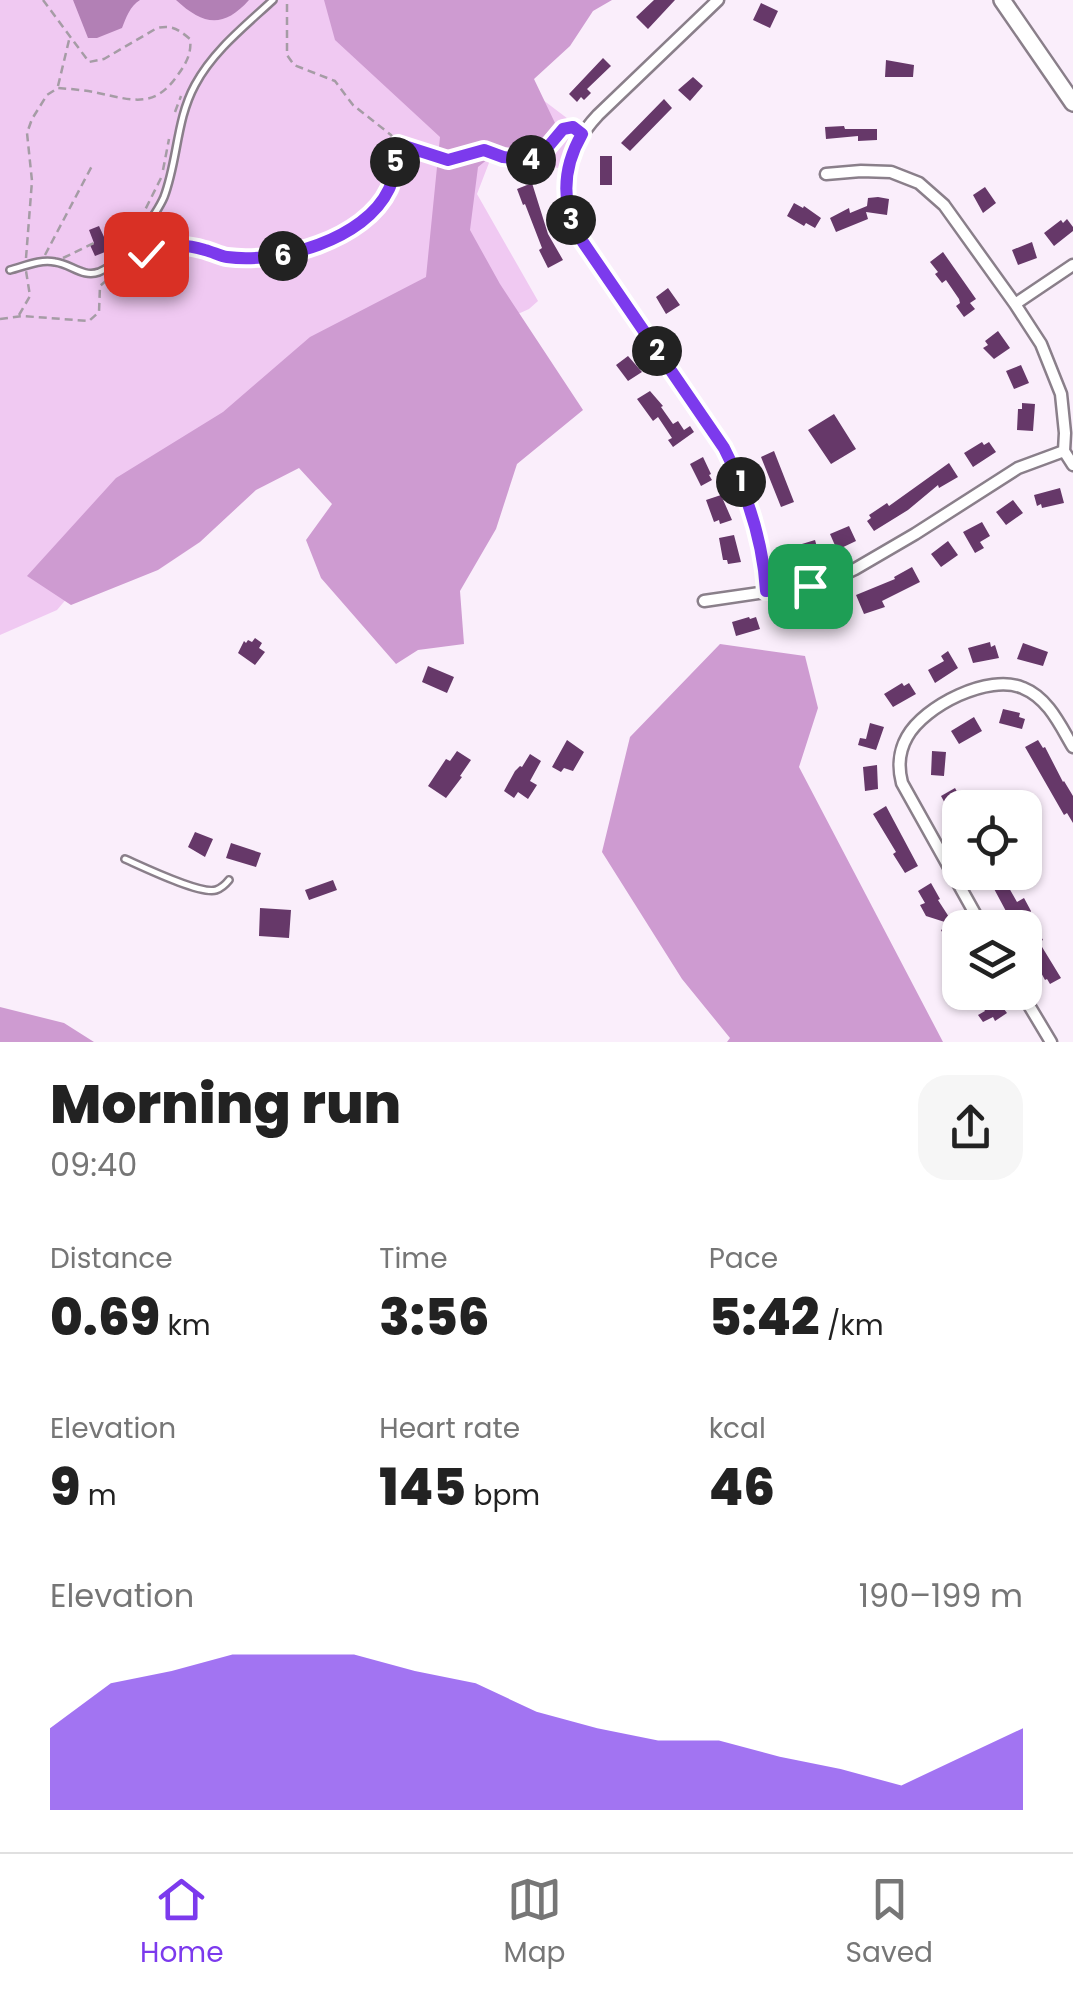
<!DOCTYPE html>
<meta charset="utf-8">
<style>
body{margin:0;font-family:Poppins,sans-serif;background:#f6f6f6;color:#222;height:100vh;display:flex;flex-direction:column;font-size:38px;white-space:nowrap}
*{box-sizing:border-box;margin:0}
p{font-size:32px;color:#767676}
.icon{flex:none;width:55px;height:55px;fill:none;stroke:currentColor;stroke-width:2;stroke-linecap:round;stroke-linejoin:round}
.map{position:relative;height:1042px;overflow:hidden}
.drawer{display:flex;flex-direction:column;background:#fff;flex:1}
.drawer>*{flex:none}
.controls{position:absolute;left:942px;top:790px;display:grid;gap:20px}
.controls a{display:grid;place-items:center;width:100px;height:100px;border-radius:20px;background:#fff;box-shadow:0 2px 8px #0004;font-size:50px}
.pin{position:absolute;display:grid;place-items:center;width:85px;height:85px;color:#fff;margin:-42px;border-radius:20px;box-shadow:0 5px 15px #0006}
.km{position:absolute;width:50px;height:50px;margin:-25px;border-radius:50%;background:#222;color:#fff;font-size:28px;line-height:50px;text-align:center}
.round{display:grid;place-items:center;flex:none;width:105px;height:105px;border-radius:30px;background:#f6f6f6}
.head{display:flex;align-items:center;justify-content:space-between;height:170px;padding:0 50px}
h1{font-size:55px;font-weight:800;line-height:75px}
.stats{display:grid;grid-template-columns:repeat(3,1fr);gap:15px;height:170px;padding:10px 50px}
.stats div{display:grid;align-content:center}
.stats b{font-size:50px;font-weight:800}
.stats small{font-size:28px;font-weight:400}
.stats p{font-size:28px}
.chart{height:280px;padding:20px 50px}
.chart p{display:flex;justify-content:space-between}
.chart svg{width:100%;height:180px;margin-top:10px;fill:#7c3aed;opacity:.7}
.tabs{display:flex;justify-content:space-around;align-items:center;height:140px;border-top:2px solid #e0e0e0;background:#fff;font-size:28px;color:#767676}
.tabs a{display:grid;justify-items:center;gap:5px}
.tabs .on{color:#7c3aed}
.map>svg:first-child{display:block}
.green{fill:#f0c9f2}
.forest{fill:#ce9bd1}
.water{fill:#b280b5}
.building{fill:#663869}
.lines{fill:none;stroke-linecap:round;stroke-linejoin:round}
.service-casing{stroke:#8a7f8a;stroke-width:10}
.minor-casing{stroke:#8a7f8a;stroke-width:15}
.secondary-casing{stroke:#8a7f8a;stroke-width:20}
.path{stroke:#a59ca5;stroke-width:2.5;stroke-dasharray:8 5;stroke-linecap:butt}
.service{stroke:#fff;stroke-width:5}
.minor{stroke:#fff;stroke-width:10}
.secondary{stroke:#fff;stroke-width:15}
.route-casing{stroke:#fff;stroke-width:20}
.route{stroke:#7c3aed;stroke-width:12}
</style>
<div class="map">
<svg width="1073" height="1042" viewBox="0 0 1073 1042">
<rect width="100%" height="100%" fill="#faeefb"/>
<path class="green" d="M0 0H525L518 81 580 128 567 147 558 168 492 155 477 194 538 301 529 309 180 465 57 610 0 635Z"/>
<path class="forest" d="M324 0H612L593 11 570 46 534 79 555 123 533 150H499L478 167 470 230 500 284 583 410 517 464 496 529 460 591 464 644 418 650 396 664 321 578 306 540 332 504 299 468 256 490 200 542 158 570 71 605 27 576 116 478 223 412 310 337 426 277 440 137 335 40Z
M720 644 805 656 818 708 799 767 943 1042H727L730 1038 682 979 602 852 630 737Z
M0 1007 64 1023 94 1042H0Z"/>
<path class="water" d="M73 0H140C130 6 126 18 122 28L97 38H88Z
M176 0H249C223 29 203 25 176 0Z"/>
<path class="building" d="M654 0H675L648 29 636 17Z
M761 3 778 11 770 28 753 20Z
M603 58 611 66 587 89 591 93 584 100 581 97 577 102 569 94Z
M886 60 914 65 913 77H885Z
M693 77 703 86 690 101 678 90Z
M664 99 672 108 630 151 621 143Z
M844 126 845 129H877V140L858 141V136L826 139 825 127Z
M600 156H612V185H600Z
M532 183 548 234 563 260 548 268 539 250 542 248 525 204 523 205 517 189Z
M985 187 996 203 983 213 973 195Z
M878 197 889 199 887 215 866 212 868 219 836 232 830 218 849 208 850 213 867 206 868 198Z
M794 203 803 208 804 206 821 218 815 228 806 223 804 226 787 216Z
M1067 219 1073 227V231L1054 246 1044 233 1061 220 1063 223Z
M99 226 110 250 95 256 90 245 94 243 89 230Z
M1032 242 1037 258 1018 265 1012 250Z
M943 252 976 299 970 303 975 309 964 317 956 306 960 303 959 299 946 280 942 283 935 274 938 272 930 262Z
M668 288 680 305 666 314 656 297Z
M998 331 1010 348 994 359 983 348 988 345 985 341Z
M628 356 642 372 628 381 616 365Z
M1021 365 1029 383 1014 389 1006 371Z
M650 391 663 406 661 407 673 424 678 421 684 430 690 426 694 432 673 447 668 440 672 438 658 417 653 421 637 399Z
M1022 403 1035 404 1033 431 1017 430 1018 409H1022Z
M834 414 856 449 831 464 808 430Z
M982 442 984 445 989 442 996 452 973 467 964 453Z
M774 451 794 502 781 507 761 457Z
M703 457 711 474 709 475 712 480 701 486 690 464Z
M949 463 958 477 939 488 938 485 908 510 874 531 867 521 871 518 869 515 887 503 889 506Z
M1060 488 1064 503 1042 508 1041 504 1037 506 1034 495Z
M721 495 732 520 720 524 719 520 714 522 706 500Z
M1013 500 1023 513 1006 525 996 512Z
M982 522 990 536 980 542 984 548 975 553 963 532Z
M849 526 856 541 837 550 830 534Z
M734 535 741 562 728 564 727 560H723L719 538Z
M815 540 819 554 816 557 796 561 792 547Z
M948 541 958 555 941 567 931 554Z
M912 567 920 582 882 601 885 607 864 614 856 595 895 579 894 577Z
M797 610V612L803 611 804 624 780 627 778 612Z
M749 617 750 619 756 617 760 629 736 636 732 622Z
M255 638 262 643 259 648 265 652 255 665 238 653 244 641 246 643 248 640 252 642Z
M990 642 991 647 995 645 999 658 973 663 968 648Z
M1023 643 1048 652 1043 666 1017 659Z
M948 651 958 668 935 683 928 670 944 661 941 656Z
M428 666 454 677 447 693 422 682Z
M902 683 904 686 909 683 916 694 893 707 884 694Z
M1003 709 1020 713 1019 717 1025 719 1022 729 999 723Z
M974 717 982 731 959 744 951 731Z
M870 723 884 727 876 750 858 745 860 738 866 739Z
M567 740 584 752 573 771 564 768 561 772 552 767Z
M1038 740 1043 748 1045 747 1063 782 1064 781 1073 796V823L1067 813 1064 815 1025 747Z
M457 751 471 760 460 776 462 777 446 798 428 786 446 759 450 761Z
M932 751 946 752 944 776 931 775Z
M530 754 541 761 530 781 537 785 528 799 518 792 514 798 504 791 515 771 520 766 522 767Z
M877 765 878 789 865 791 863 767Z
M955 788 966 808H960V831L941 796Z
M886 806 918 866 905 873 893 854 896 852 873 814Z
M195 832 213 839 205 857 188 847Z
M231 843 261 853 256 867 226 858Z
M985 872H1000L1017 902 1024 898 1031 911 1029 916 1043 940 1039 942 1061 978 1050 984 1047 979 1045 980 1025 943V928H1015Z
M333 880 337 890 309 900 305 890Z
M931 883 940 899 938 900 960 934V947L952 951 941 930 951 924 926 916 920 905 925 903 918 891Z
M260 908 291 910 289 938 259 936Z
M991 992 1007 1013 995 1021 993 1017 983 1022 978 1015 985 1011 978 1000Z"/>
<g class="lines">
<g class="service-casing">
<path id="service" d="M10 270C25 266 40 259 55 262 71 264 83 278 99 272 116 265 129 250 139 236 148 224 158 211 164 197 178 160 176 120 195 85 213 51 245 26 273 0
M125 859C143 867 201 895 216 890 222 888 225 885 229 880"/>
</g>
<g class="minor-casing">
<path id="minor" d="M718 0 598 115C562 153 556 198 583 244 610 284 637 324 665 364 719 437 762 495 766 591
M826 174 861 171 891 172 919 183 944 205 1015 304 1041 344 1061 394 1065 433 1064 451 1073 465
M1015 304 1073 265
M704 601 800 587 836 578 855 569 915 534 1018 468 1064 451
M983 928 902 783C898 768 899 751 907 737 924 706 989 673 1023 688 1048 698 1060 725 1073 747
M1021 992 1051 1042"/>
</g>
<g class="secondary-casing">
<path id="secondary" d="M1002 0 1073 103"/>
</g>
<path class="path" d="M58 86 70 36
M175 112 181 96
M399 145 448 160 484 150 503 157 533 160 542 154 563 129 568 127 577 129
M163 170 169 139
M140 220 161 178
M45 255 93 164
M111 255 109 251 124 243
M26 258 32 181 27 133 32 119 47 95 58 88C71 89 85 90 98 93 132 100 154 109 177 76 186 64 192 53 190 39 178 29 172 25 157 28L104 59 89 62 43 0
M63 258 94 243
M19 315 30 296 26 271
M0 319 22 316 89 321 99 312 100 286C118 270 143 252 166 247 188 241 206 254 226 257 278 265 364 241 388 189 395 176 396 159 398 144L391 135 353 105 335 81 294 65 287 55V0"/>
<use href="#service" class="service"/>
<use href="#minor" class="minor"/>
<use href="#secondary" class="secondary"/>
</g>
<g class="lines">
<g class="route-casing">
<path id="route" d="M146 254C170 245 181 243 205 250 213 252 220 256 227 257 279 264 365 240 389 189 395 176 396 158 398 144L448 160 484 150 503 157 533 160 542 154 563 129 573 127 582 134C564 165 561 198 576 232L724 448C747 493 763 540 766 591L810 586"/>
</g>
<use href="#route" class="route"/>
</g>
</svg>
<div class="controls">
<a><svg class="icon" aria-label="locate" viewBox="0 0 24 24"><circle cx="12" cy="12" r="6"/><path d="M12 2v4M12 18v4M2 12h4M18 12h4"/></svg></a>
<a><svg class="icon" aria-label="layers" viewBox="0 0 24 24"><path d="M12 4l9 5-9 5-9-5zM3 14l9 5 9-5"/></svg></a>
</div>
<div class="pin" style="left:810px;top:586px;background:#1e9e55"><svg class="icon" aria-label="arrive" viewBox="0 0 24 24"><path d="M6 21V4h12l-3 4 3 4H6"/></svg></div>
<div class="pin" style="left:146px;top:254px;background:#d93025"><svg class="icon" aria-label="check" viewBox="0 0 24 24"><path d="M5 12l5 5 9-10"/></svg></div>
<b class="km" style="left:741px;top:482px">1</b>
<b class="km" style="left:657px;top:351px">2</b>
<b class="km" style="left:571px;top:220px">3</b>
<b class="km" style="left:531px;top:160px">4</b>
<b class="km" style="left:395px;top:162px">5</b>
<b class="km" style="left:283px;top:256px">6</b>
</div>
<section class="drawer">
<div class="head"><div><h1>Morning run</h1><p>09:40</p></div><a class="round"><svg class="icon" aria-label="share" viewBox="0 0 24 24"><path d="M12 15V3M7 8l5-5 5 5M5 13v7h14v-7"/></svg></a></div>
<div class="stats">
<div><p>Distance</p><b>0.69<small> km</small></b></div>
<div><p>Time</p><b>3:56</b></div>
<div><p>Pace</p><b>5:42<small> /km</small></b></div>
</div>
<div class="stats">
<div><p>Elevation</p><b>9<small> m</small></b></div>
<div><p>Heart rate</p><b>145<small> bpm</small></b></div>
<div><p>kcal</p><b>46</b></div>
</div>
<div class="chart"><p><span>Elevation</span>190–199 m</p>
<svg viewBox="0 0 160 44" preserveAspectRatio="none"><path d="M0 44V24L10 13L20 10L30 6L40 6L50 6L60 10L70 13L80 20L90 24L100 27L110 27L120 31L130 34L140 38L150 31L160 24V44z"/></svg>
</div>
</section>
<nav class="tabs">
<a class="on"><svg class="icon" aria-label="home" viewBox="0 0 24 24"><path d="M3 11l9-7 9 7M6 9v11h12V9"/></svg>Home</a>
<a><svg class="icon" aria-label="map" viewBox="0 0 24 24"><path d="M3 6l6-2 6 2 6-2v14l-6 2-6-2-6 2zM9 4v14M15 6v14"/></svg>Map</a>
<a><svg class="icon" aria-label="saved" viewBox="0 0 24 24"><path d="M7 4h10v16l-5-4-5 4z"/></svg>Saved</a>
</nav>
